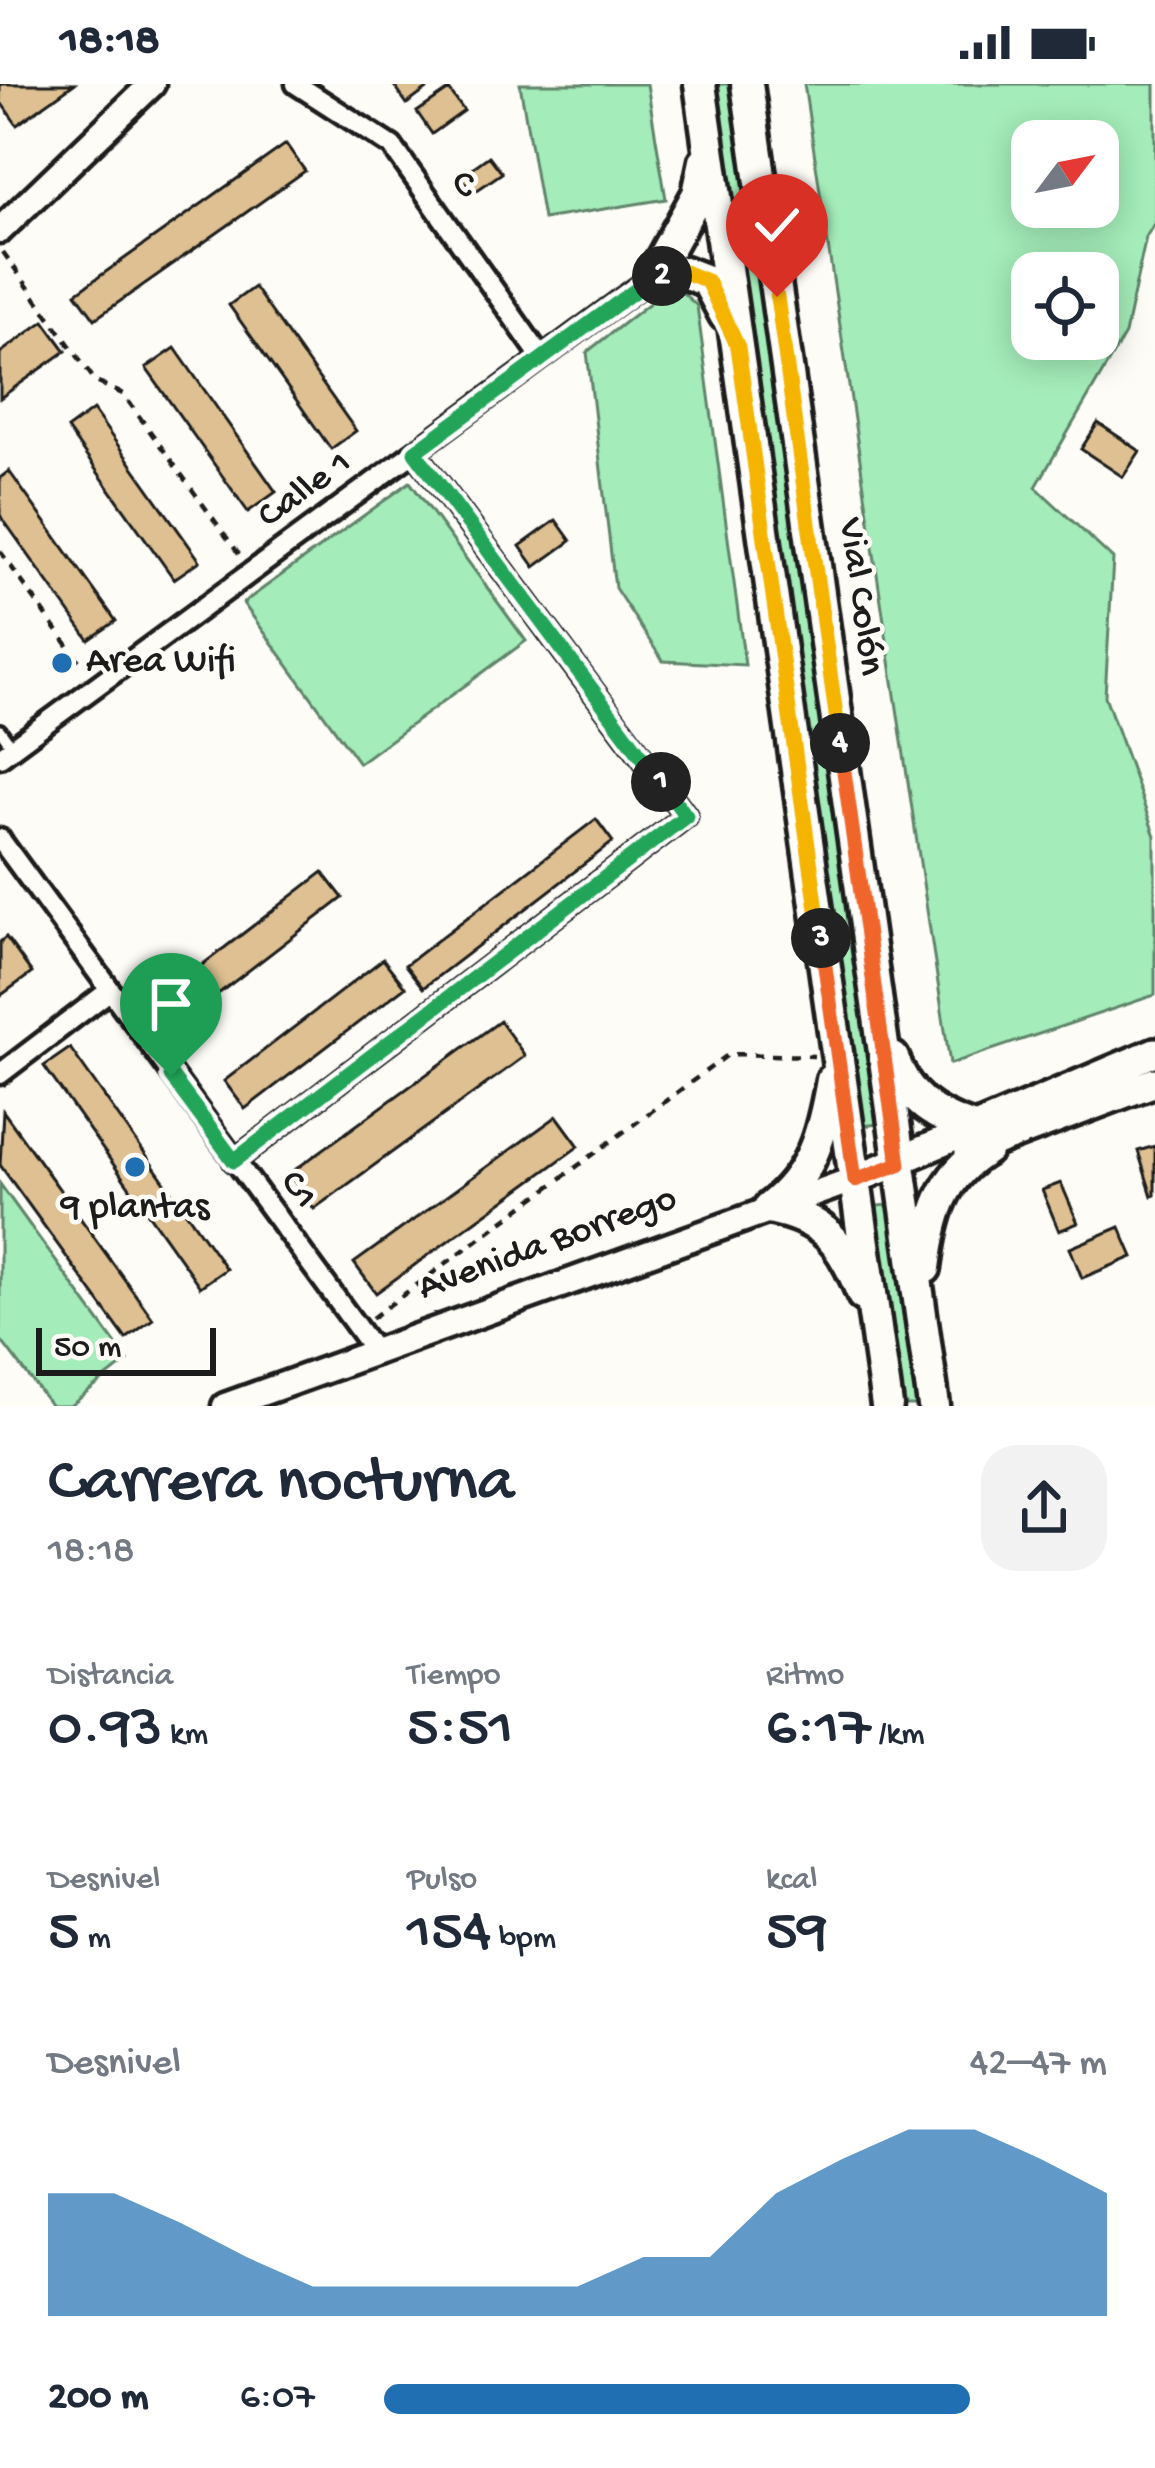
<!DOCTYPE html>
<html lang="es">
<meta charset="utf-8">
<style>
body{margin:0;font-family:"Gochi Hand",sans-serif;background:#f2f2f3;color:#1f2937;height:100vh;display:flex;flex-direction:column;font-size:45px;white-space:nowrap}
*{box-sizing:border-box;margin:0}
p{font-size:39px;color:#747a83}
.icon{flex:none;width:66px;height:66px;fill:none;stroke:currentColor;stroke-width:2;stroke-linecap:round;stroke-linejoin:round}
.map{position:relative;height:1322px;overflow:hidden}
.drawer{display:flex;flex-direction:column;background:#fff;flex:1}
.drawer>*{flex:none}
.needle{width:78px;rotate:58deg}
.controls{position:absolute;left:1011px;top:36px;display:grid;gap:24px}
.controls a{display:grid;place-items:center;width:108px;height:108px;border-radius:24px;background:#fff;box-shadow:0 6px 30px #0003;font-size:60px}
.scale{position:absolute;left:36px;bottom:30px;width:180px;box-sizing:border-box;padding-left:12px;border:6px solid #1c1c1c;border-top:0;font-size:33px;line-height:42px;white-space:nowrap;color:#1c1c1c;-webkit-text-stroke:9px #fdfcf7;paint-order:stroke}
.pin{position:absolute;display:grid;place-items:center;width:102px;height:102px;color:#fff;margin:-123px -51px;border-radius:50% 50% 50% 0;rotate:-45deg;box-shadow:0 0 12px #0007}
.pin .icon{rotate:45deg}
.km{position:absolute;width:60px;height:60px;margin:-30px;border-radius:50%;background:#222;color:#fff;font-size:33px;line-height:60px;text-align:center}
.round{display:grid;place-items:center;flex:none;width:126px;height:126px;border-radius:36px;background:#f2f2f3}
.overview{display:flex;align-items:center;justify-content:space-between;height:204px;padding:0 48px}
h1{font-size:66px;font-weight:600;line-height:90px}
.stats{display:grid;grid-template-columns:repeat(3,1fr);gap:18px;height:204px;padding:12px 48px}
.stats div{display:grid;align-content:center}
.stats b{font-size:60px;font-weight:600}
.stats small{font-size:33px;font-weight:400}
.stats p{font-size:33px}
.chart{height:336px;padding:24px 48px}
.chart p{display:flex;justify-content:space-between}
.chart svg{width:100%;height:216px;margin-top:12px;fill:#1f6fb2;opacity:.7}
ul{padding:0 48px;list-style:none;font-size:39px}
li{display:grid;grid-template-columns:192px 144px 1fr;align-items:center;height:90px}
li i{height:30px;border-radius:15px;background:#1f6fb2}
.status{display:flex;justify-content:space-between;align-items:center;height:84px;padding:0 60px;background:#fff;direction:ltr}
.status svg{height:33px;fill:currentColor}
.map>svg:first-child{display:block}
.green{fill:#a4ecb9;stroke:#60846a;stroke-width:3;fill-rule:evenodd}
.building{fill:#dec092;stroke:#1c1c1c;stroke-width:3}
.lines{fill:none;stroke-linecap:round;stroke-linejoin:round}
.service-casing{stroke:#1c1c1c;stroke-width:18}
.minor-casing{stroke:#1c1c1c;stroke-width:27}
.tertiary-casing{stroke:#1c1c1c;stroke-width:33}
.secondary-casing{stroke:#1c1c1c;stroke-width:36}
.primary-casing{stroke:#1c1c1c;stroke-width:39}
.path{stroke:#1c1c1c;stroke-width:4.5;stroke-dasharray:9 9;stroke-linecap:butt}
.service{stroke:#fdfcf7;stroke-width:9}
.minor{stroke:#fdfcf7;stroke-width:18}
.tertiary{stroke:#fdfcf7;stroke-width:24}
.secondary{stroke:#fdfcf7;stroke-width:27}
.primary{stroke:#fdfcf7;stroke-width:30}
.split-1-casing{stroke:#fff;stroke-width:24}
.split-2-casing{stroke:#fff;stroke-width:24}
.split-3-casing{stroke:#fff;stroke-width:24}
.split-4-casing{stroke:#fff;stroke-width:24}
.split-5-casing{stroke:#fff;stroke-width:24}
.split-1{stroke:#22a559;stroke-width:15}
.split-2{stroke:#22a559;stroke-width:15}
.split-3{stroke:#f5b400;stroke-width:15}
.split-4{stroke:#f0652b;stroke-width:15}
.split-5{stroke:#f5b400;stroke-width:15}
.poi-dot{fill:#1f6fb2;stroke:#fdfcf7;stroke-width:4.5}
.labels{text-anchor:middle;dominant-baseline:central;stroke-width:9;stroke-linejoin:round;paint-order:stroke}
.street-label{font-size:39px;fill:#1c1c1c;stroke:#fdfcf7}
.poi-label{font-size:39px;fill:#1c1c1c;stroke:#fdfcf7;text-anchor:start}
</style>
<div class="status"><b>18:18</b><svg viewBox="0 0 49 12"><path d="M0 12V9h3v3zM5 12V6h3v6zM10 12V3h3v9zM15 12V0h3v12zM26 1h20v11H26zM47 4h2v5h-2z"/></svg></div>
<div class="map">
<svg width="1155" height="1322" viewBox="0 0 1155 1322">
<rect width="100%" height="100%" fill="#fdfcf7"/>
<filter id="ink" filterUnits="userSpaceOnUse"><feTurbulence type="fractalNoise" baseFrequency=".00833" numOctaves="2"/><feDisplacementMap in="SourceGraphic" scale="24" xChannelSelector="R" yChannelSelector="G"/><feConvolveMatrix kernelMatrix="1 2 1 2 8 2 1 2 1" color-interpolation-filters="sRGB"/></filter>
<g filter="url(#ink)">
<path class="green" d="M520 0H647L666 115 543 135Z
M715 0H730L878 1040 863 1042Z
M804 0H1155V138L1146 153 1125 250 1036 403 1113 475 1105 612 1155 752V911L950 980ZM1032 57H1098V123H1032ZM1032 189H1098V255H1032Z
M683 209 697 222 745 581 663 577 615 504 587 268 661 210Z
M410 398 526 557 359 679 243 519Z
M0 1100 128 1277 70 1322H51L0 1255Z
M889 1121 919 1322H902L876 1122Z"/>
<path class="building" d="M0 0H74L17 41 0 17Z
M393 0H434L407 20Z
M449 6 464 27 432 50 417 28Z
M286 60 305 87 95 235 76 209Z
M489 72 502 89 473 109 461 92Z
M254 203 356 347 331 365 229 221Z
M44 237 66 267 0 314V269Z
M175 264 276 408 248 428 146 284Z
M93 326 200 477 174 495 67 345Z
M1098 339 1140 367 1123 393 1081 365Z
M9 387 116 537 89 556 0 431V394Z
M556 436 571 457 535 483 520 462Z
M596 735 613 758 423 904 405 881Z
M323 788 343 814 196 927 176 901Z
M6 853 32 889 0 912V858Z
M383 875 405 903 245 1025 224 997Z
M500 937 525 972 314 1125 289 1090Z
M70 964 226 1185 200 1203 44 982Z
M3 1027 153 1235 126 1255 0 1081Z
M557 1032 579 1062 376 1209 354 1179Z
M1155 1062V1111L1152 1112 1138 1067Z
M1061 1099 1078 1139 1059 1147 1042 1106Z
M1120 1143 1133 1173 1082 1194 1070 1164Z"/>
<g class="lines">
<g class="service-casing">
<path id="service" d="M0 646 13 664"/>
</g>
<g class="minor-casing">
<path id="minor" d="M296 0 392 62 542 274
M0 673 652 193
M0 755 373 1265
M0 990 109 907
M234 1077 686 732 415 368"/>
</g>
<g class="tertiary-casing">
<path id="tertiary" d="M0 146 152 0
M225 1322 855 1095"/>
</g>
<g class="secondary-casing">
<path id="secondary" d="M969 1068 1155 998
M855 1095 1155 968"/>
</g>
<g class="primary-casing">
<path id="primary" d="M700 0 887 1322
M747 0 934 1322
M652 193 698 110 705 77
M652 193 684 188 707 197 725 231
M893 974C907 1013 930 1030 968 1043
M769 1124C813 1090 823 1048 832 996
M769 1124C825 1135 842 1158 863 1211
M925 1184C931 1133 941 1092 987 1065"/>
</g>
<path class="path" d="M3 168 96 298 123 310 241 473
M0 467 84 584
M372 1234 729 970 814 972"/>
<use href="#service" class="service"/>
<use href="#minor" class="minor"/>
<use href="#tertiary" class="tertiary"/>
<use href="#secondary" class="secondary"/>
<use href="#primary" class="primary"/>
</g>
</g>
<g class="lines" filter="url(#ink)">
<g class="split-1-casing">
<path id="split-1" d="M171 992 234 1077 686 732 661 698"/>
</g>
<g class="split-2-casing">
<path id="split-2" d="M661 698 415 368 652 194 662 192"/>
</g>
<g class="split-3-casing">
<path id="split-3" d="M662 192 684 188 707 197 738 263 821 854"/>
</g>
<g class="split-4-casing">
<path id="split-4" d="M821 854 855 1096 899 1080 840 659"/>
</g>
<g class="split-5-casing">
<path id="split-5" d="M777 213 840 659"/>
</g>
<use href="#split-1" class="split-1"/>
<use href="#split-2" class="split-2"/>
<use href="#split-3" class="split-3"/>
<use href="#split-4" class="split-4"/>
<use href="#split-5" class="split-5"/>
</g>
<g class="poi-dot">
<circle cx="62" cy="579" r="12"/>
<circle cx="135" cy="1083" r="12"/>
</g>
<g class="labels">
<g class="street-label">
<text transform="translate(462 101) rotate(54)">C</text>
<text transform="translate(306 407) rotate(-36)">Calle 1</text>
<text transform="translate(859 513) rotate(82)">Vial Colón</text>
<text transform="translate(297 1107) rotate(53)">C1</text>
<text transform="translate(548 1161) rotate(-20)">Avenida Borrego</text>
</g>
<g class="poi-label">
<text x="86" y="579">Area Wifi</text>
<text x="135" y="1125" text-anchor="middle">9 plantas</text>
</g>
</g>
</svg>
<div class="controls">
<a><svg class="needle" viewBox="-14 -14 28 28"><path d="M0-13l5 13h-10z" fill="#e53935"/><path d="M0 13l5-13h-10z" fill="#747a83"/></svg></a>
<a><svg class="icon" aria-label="locate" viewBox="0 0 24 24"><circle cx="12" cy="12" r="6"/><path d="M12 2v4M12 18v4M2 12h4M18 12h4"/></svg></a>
</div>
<div class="scale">50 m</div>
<div class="pin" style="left:171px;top:992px;background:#1e9e55"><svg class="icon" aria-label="arrive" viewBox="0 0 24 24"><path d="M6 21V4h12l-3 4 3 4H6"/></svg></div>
<div class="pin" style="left:777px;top:213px;background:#d93025"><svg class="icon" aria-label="check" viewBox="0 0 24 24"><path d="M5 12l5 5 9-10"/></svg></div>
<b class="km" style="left:661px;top:698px">1</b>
<b class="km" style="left:662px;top:192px">2</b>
<b class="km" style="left:821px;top:854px">3</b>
<b class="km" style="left:840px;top:659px">4</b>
</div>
<section class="drawer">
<div class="overview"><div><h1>Carrera nocturna</h1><p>18:18</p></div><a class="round"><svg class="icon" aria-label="share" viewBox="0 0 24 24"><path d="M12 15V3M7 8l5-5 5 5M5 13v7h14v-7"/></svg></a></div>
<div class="stats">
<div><p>Distancia</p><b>0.93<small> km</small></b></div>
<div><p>Tiempo</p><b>5:51</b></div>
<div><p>Ritmo</p><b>6:17<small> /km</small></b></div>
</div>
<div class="stats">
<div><p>Desnivel</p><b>5<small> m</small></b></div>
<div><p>Pulso</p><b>154<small> bpm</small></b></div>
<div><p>kcal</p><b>59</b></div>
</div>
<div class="chart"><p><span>Desnivel</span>42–47 m</p>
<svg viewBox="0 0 160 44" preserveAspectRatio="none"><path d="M0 44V19L10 19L20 25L30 32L40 38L50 38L60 38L70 38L80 38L90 32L100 32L110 19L120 12L130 6L140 6L150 12L160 19V44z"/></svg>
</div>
<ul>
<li><b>200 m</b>6:07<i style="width:81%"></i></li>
</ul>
</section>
